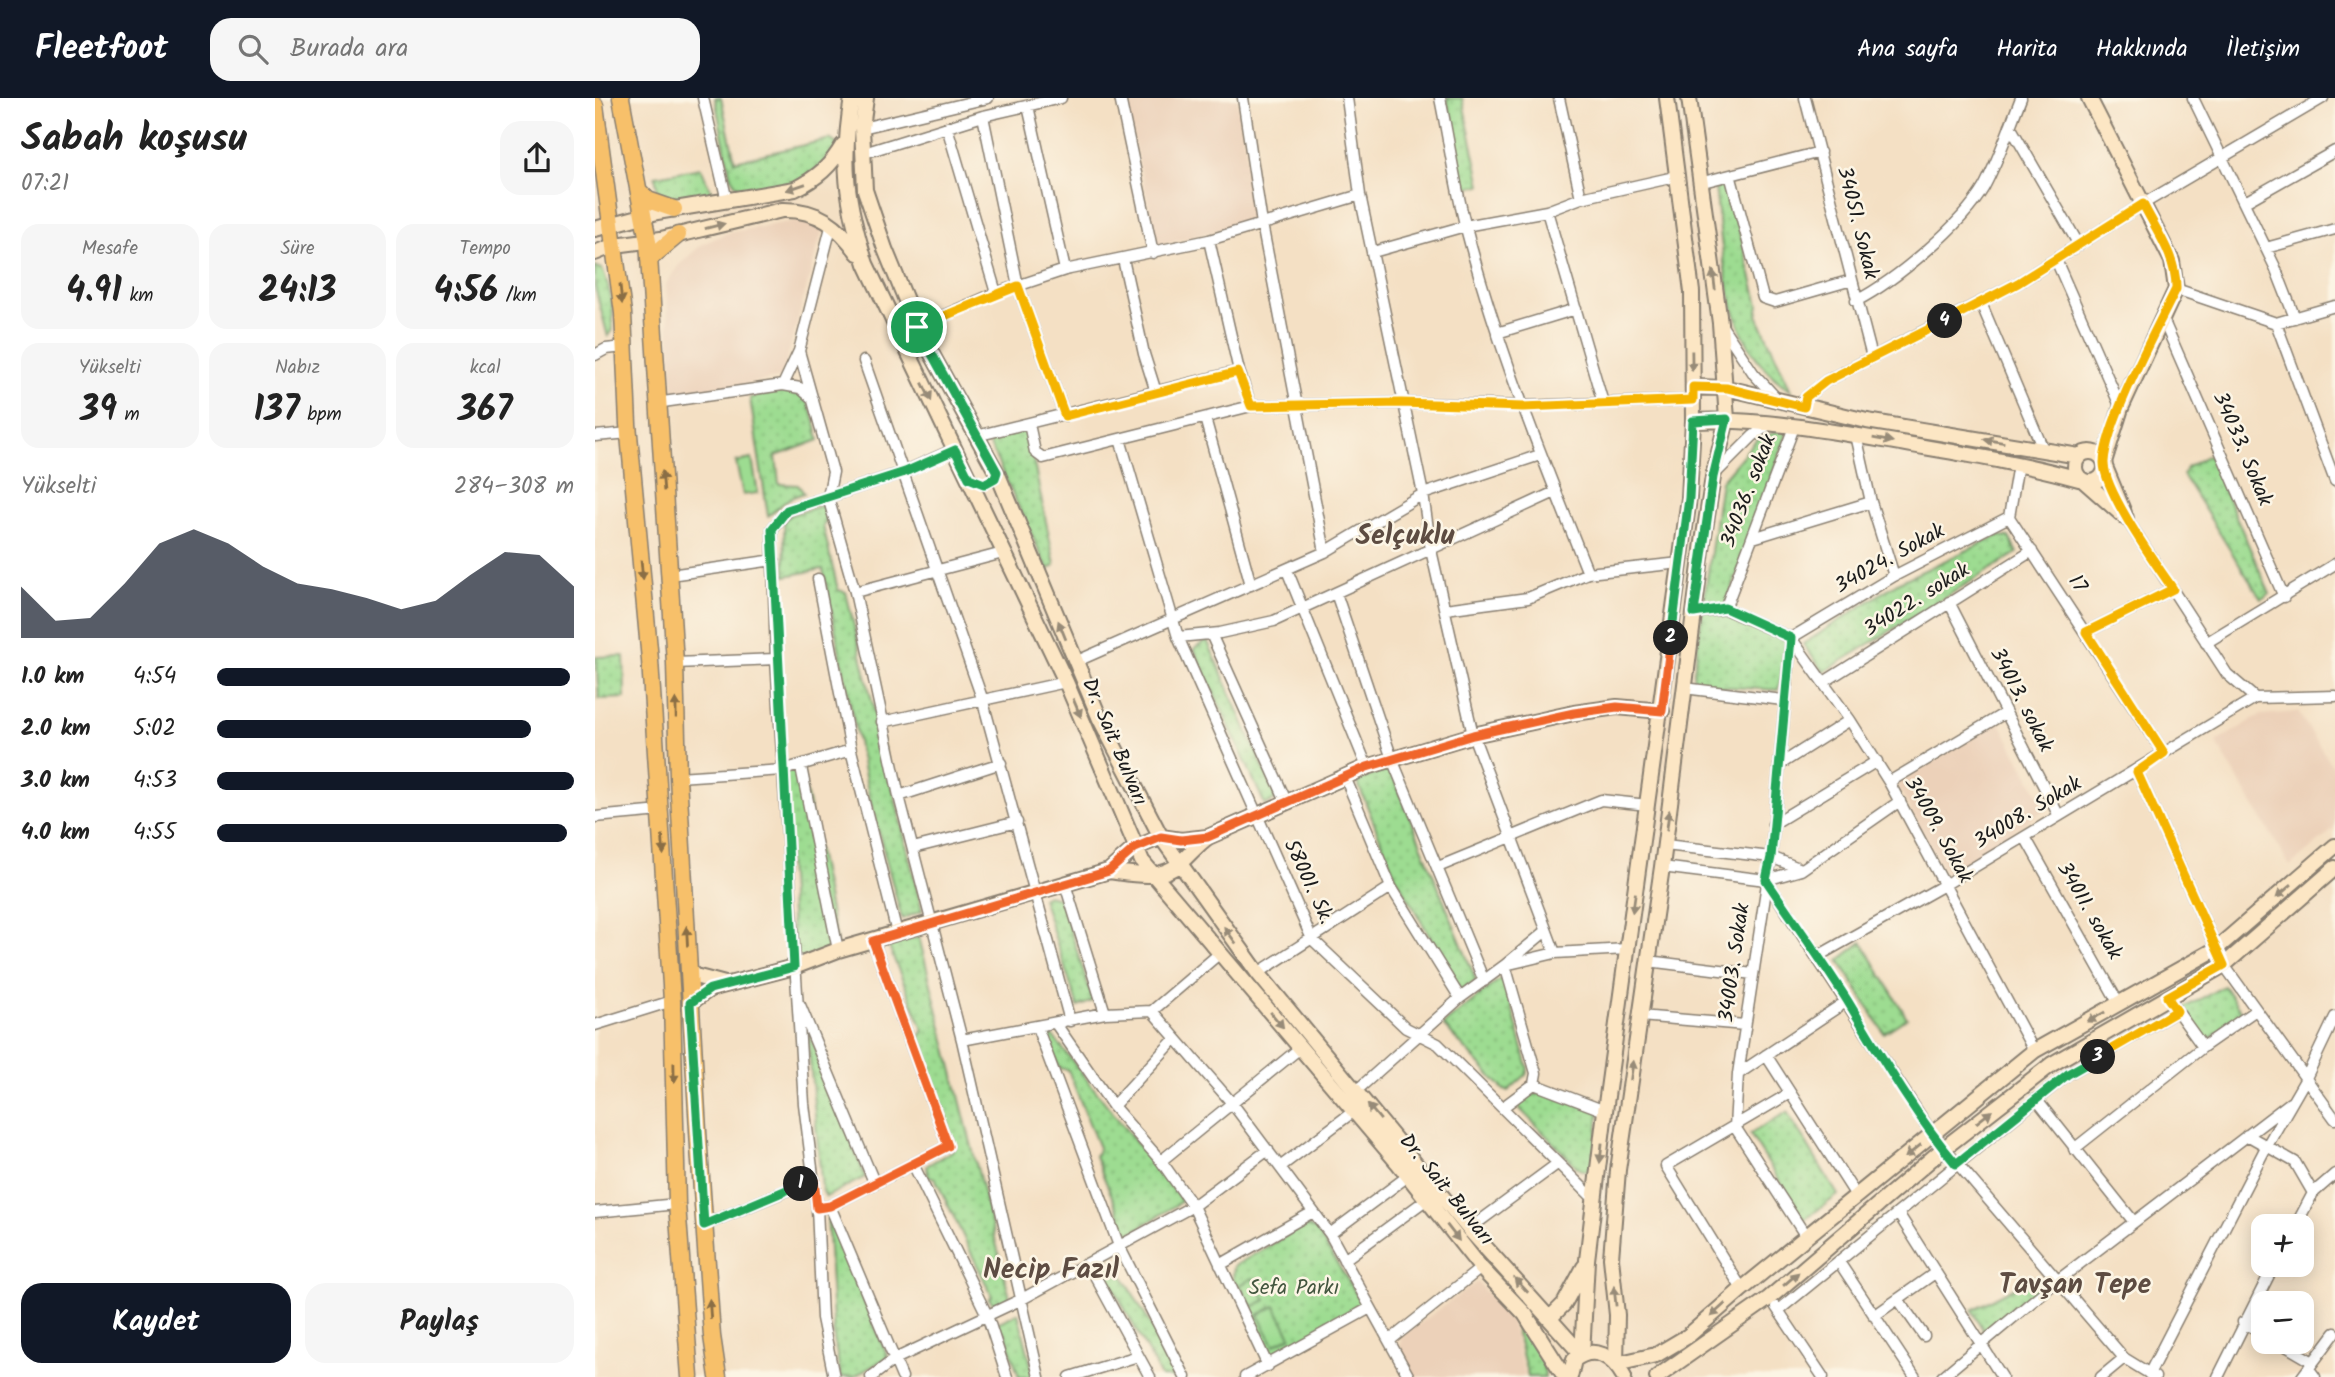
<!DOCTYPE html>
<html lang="tr">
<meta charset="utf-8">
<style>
body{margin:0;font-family:Kalam,sans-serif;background:#f6f6f6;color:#222;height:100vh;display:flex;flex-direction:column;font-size:26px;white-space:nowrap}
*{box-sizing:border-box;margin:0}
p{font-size:23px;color:#767676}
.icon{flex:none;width:38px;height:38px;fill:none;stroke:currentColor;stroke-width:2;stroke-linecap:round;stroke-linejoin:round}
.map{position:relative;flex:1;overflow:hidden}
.details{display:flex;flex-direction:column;background:#fff;width:595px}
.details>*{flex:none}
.tools{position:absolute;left:1656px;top:1116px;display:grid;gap:14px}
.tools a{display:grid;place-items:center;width:63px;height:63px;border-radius:14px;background:#fff;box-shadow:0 4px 18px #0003;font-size:35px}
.pin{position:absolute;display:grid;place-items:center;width:60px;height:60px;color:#fff;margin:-30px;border:4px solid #fff;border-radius:50%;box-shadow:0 2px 7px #0007}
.km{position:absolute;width:35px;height:35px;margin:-18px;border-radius:50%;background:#222;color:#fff;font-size:19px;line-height:35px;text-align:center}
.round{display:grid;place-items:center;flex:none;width:74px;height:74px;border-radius:21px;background:#f6f6f6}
.head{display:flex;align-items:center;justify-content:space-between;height:119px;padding:0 21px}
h1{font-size:38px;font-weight:700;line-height:52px}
.metrics{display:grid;grid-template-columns:repeat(3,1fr);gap:10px;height:119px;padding:7px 21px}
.metrics div{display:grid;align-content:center;border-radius:18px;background:#f6f6f6;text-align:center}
.metrics b{font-size:35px;font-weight:700}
.metrics small{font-size:19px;font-weight:400}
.metrics p{font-size:19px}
.chart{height:196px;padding:14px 21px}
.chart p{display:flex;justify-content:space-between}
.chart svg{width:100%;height:126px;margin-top:7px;fill:#111827;opacity:.7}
.primary-button{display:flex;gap:14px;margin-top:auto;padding:14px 21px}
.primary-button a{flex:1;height:80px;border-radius:21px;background:#111827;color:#fff;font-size:28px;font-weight:700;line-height:80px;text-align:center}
.primary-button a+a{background:#f6f6f6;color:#222}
ul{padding:0 21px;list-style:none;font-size:23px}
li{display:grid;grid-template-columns:112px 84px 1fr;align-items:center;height:52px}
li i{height:18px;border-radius:9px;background:#111827}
header{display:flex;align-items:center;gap:42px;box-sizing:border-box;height:98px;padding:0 35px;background:#111827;color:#fff}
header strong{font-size:33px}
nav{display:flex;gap:38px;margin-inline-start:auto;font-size:24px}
.search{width:490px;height:63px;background:#f6f6f6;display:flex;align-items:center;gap:18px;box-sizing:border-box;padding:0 24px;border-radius:21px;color:#767676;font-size:26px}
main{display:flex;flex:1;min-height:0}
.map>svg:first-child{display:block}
.built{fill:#ecd1b9}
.green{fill:url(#green-dots);stroke:#5c7c56;stroke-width:2}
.pitch{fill:#9ddc91;stroke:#5c7c56;stroke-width:2}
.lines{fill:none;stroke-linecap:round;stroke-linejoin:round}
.street-casing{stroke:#887e70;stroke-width:13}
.secondary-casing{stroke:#887e70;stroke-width:18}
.primary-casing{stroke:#887e70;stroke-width:19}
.street{stroke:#fff;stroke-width:10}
.secondary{stroke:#fce6c4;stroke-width:14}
.primary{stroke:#f7c06b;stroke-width:16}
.oneway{fill:#978b78}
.oneway2{fill:#8a6e44}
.split-1-casing{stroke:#fff;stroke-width:14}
.split-2-casing{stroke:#fff;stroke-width:14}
.split-3-casing{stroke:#fff;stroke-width:14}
.split-4-casing{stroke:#fff;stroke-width:14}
.split-5-casing{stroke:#fff;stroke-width:14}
.split-1{stroke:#22a559;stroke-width:9}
.split-2{stroke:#f0652b;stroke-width:9}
.split-3{stroke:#22a559;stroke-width:9}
.split-4{stroke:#f5b400;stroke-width:9}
.split-5{stroke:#f5b400;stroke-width:9}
.labels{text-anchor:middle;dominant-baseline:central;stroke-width:5;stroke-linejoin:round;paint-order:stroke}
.street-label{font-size:21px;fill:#1c1c1c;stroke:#fcf5e5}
.park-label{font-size:21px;fill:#43563f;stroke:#fcf5e5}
.district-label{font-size:28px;font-weight:bold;fill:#5d4c42;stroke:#fcf5e5}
</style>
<header>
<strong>Fleetfoot</strong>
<div class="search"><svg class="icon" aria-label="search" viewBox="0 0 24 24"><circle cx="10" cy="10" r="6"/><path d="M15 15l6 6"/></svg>Burada ara</div>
<nav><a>Ana sayfa</a><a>Harita</a><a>Hakkında</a><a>İletişim</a></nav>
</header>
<main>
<section class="details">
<div class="head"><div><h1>Sabah koşusu</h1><p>07:21</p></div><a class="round"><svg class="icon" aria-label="share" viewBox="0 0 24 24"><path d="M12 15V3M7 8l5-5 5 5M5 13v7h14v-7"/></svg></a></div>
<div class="metrics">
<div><p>Mesafe</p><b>4.91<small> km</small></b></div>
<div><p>Süre</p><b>24:13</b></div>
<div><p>Tempo</p><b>4:56<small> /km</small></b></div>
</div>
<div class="metrics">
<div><p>Yükselti</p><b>39<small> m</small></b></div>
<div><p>Nabız</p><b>137<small> bpm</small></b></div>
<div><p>kcal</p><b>367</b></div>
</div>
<div class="chart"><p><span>Yükselti</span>284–308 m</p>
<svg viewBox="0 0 160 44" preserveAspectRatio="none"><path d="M0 44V26L10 38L20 37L30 25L40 11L50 6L60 11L70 19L80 25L90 27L100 30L110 34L120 31L130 22L140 14L150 15L160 26V44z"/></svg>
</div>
<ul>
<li><b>1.0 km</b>4:54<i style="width:99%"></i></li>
<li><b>2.0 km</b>5:02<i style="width:88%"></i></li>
<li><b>3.0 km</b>4:53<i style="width:100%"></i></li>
<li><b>4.0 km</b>4:55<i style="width:98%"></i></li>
</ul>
<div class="primary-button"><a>Kaydet</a><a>Paylaş</a></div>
</section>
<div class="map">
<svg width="1740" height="1279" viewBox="0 0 1740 1279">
<defs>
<pattern id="green-dots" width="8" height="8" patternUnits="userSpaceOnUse" patternTransform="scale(1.75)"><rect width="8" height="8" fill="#9ddc91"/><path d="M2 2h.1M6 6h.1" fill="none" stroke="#87bc7c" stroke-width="1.8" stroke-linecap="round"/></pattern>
</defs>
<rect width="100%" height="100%" fill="#fcf5e5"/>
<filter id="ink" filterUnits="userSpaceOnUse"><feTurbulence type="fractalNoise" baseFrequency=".0143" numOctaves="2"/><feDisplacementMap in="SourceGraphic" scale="14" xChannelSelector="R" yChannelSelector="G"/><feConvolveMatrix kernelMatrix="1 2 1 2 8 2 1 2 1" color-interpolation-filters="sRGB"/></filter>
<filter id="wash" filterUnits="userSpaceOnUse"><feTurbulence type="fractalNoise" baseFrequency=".00686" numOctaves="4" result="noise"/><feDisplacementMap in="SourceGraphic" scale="28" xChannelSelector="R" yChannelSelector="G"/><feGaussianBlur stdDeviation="1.57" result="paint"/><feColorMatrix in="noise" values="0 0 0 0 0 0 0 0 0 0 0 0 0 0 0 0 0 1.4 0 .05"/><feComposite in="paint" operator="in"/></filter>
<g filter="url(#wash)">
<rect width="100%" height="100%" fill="#f4e0c4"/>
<path class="built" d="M529 0H642L661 116 658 123 563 148Z
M211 121 229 126 187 279 79 300 71 186 83 168 106 147 132 135Z
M1703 614 1740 672V730L1695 768 1621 644 1666 617Z
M1404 623 1451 711 1352 778 1302 686Z
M882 1184 916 1224 930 1279H820L805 1252 806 1239Z"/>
<path class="green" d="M120 0H126L140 63 235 41 243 47C217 87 188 88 145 95L135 76Z
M852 0H867L886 87 868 91Z
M106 70 114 89 122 100 89 105 64 100 60 78Z
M1132 86 1164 207 1162 217 1196 292C1128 251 1130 161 1120 90Z
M0 168 7 171C14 185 24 227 13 239L0 189Z
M190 291C218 296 218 317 224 342L181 358 184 386 203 387 209 395 195 400 173 418 155 300Z
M432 332 460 467 453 472 393 343Z
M1185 332 1192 336 1130 510 1196 540 1183 592 1097 587 1126 383 1161 342Z
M1614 357 1675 496 1666 501 1588 377 1591 370Z
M229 407 233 421 228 428 243 492 251 494 327 813 307 821 274 698 228 471 190 478 189 423 195 417Z
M1403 438 1414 439 1422 455 1229 574 1208 546 1304 484Z
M612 542 682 701 670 707 599 551Z
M29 558 30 600 4 601 1 559Z
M206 669 243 852 199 869 188 672Z
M795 670 881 882 866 893 800 777 762 683Z
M452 797 465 800 498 903 483 909 447 800Z
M324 839 415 1200 401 1208 394 1201 397 1198 340 1080 333 1078 331 1068 359 1052 323 940 329 933 293 847Z
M1267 844 1312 920 1289 935 1244 862Z
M905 881 910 884 933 970 931 977 913 993 909 992 848 927Z
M1629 888 1648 916 1608 946 1585 912Z
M212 930 270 1079 231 1099 227 1092Z
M457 937 587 1103 533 1137 500 1058 504 1050 473 972 464 970 453 942Z
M934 996H952L1004 1013 999 1075 984 1071 925 1011 923 1006Z
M1192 1014 1243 1097 1209 1122 1155 1036Z
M232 1116 293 1259 258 1279H246L239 1241Z
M710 1127 721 1132 766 1203V1209L678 1260 638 1181 639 1168Z
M519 1162 585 1279H566L507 1168Z
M1439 1179 1448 1189 1394 1234 1388 1232 1377 1212Z
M423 1215 439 1279H424L410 1234 404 1233 402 1225Z
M923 1218 947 1260 950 1279H933L918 1220Z"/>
<path class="pitch" d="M157 361 163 395 148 397 141 364Z
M658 1180 671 1202 657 1209 645 1187Z
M680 1208 696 1238 679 1247 663 1217Z"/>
</g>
<g filter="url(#ink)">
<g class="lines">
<g class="street-casing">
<path id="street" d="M108 0 132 103
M525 0 558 155
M648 0 667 126 730 454
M752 0 765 97 828 396 836 452 878 637 960 855
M845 0C854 43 860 88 871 130 902 249 948 362 993 475L1085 465
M964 0 986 100
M1210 0 1277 259
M1598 0 1680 169 1700 220
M433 8 470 172
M388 18 423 188 470 318
M1415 28 1484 147
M352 29 401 195
M267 30 393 0
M269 55 388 18 466 0
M1136 80 1168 200 1180 204 1257 182
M1108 84 1225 54
M1650 104 1740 53
M952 113 1008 305
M614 142 644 273 656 308
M1671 150 1740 131
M778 154 870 128 952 113 986 100 1084 78
M528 161 549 256 561 294
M1461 162 1526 310
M1581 191 1681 225 1740 208
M1261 203C1300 183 1367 127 1389 89 1404 61 1414 30 1426 0
M1386 205 1448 351
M1567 219 1689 499
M1681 225 1740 383
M1127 228 1159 276 1183 302
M322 229 401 195 470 172 614 142 765 97
M902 235 981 211
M204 253 238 374 233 399 260 494 304 698 367 942 444 1279
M0 257 11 251 29 249
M269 263 387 600 475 923
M188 287 204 253 237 125
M61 305 188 287 205 290 218 301
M1209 309 1211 299 1231 283 1423 185 1548 106 1728 0
M610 320 656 487
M434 326 440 354 448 360 656 308 806 305 928 308 1098 302
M1261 337 1276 404 1299 478
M0 338 35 335
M381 338 644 273
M525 341 583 539 717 841 811 930 843 946 1000 1102
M1423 366 1414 419 1569 655
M1120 376 1158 338 1176 325
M1531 420 1632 576 1660 600
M1158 440 1276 404
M692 472 772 669
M75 477 179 462
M223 481 256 652 302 835
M260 494 408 455
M741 495 797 661 889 883
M1354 504 1464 718
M850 511 933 500 993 475
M1130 511 1199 329
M1099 515 1130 511 1196 540 1255 622 1294 684 1439 953
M1491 534 1578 491
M616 536 692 705
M583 539 625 535 679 523 960 394
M1196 540 1299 478 1414 419
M1611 545 1740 466
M480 564 730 454 828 396 945 357
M80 565 181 561
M1229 584 1437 453
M1089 590 1188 602
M287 624 471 584
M1184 667 1255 622
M206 669 243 852
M1542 674 1629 867 1740 1021
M83 679 188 672 256 652
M750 679 796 789 865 900
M1294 684 1410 615
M304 698 406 665
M0 719 66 713
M1178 726 1282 663
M1430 739 1524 906
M1070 747 1176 759 1206 771
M318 750 422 724
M843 769 1006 702 1053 707
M1067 769 1171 782 1338 1037 1529 1260 1560 1279
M1171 782 1206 772 1305 703
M470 786 510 915
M1223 858 1351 786 1660 600 1740 598
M1053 863 1158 876
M663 875 796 789
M1572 899 1608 949
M205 907 279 1084
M557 913 637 1005 735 1136 814 1279
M1045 918 1150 927
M461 926 518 1008 566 1063 598 1108 673 1268
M0 927 77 903
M442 929 524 1148 590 1279
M367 942 510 915 557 913 625 855
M1171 957 1262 1099
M1143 976 1252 903
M939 986 1010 1013
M761 993 865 900 910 867 960 855 1032 851
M1441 1001 1539 1124
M518 1008 579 942
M908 1009 939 986 941 975 910 867 951 833
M1140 1029 1143 976 1176 759 1196 540
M1140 1029 1212 1140
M1652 1037 1700 1064 1718 1095
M1479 1051 1608 949 1661 912
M566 1063 705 950
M318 1066 392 1217 412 1279
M685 1069 759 1013
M235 1108 307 1279
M222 1110 235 1108 353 1048 278 843
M0 1114 82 1106
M1303 1115 1407 1279
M109 1127 219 1081
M1700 1129 1718 1095 1740 1076
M874 1131 962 1066
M735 1136 813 1078
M749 1162 832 1101
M1244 1164 1320 1279
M493 1165 555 1279
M625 1167 718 1114
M1147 1191 1071 1068 1195 995
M1303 1201 1329 1238
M1181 1209 1228 1279
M1184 1212 1473 976 1582 913
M1279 1218 1340 1175
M1648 1224 1668 1235
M794 1243 886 1170
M1684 1244 1718 1264
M1714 1271 1720 1279
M1554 1276 1669 1053 1710 982 1740 919
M239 1279 227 1220 222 1110 209 1006 181 561 177 431 193 412 309 374 360 351
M276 1279 300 1261 427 1201 598 1108 673 1052
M475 1279 543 1258
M650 1279 775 1210
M1347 1279 1462 1183 1695 1005
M1506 1279 1529 1260
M1623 1279 1679 1167
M1707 1279 1740 1235"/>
</g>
<g class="secondary-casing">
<path id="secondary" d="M257 0C246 65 251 103 271 166L471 584 547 763 803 1065 886 1170 930 1216 970 1279
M271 0 267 30 270 92 290 151 322 229 403 377 505 621 566 739 663 875 874 1131 987 1257
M1094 0 1125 225 1132 321 1118 379 1108 444 1067 769 1023 1072 1016 1160 1022 1217 1021 1266 1061 1257 1093 1238 1147 1191 1439 953 1621 851 1740 748
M1494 0 1577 163 1581 191 1526 310 1509 364
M0 131 62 114 200 91C222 80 236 68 248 47
M0 155 20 147 66 141 187 112C223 111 244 128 263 155
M1098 289 1132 290 1272 323 1484 358
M1098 323C1170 320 1241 334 1311 346 1369 356 1427 365 1484 381
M1480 369a15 15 0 1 1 30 0a15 15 0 1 1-30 0Z
M1510 369 1529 415
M1489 383 1531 420
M514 773 540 750 566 739 586 742 613 739
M93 872 100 878 130 886
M95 905 115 891 199 869 243 852 514 773C537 776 565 783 584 766 594 757 602 747 613 739L772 669 878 637 979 615 1022 609 1067 613
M956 1219 969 1206 989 1169
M987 1257 992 1162 1010 1013 1094 400 1098 323 1097 194 1072 0
M975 1279 979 1262C1000 1246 1018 1259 1029 1279
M1062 1279 1173 1201 1348 1051 1457 966 1629 867 1740 770"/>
</g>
<g class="primary-casing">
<path id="primary" d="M26 0 53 143 80 565 83 679 104 1050 117 1238 123 1279
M0 7 28 215 33 326 55 562 77 903 82 1106 95 1279
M45 94 53 102 79 111
M54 161 83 137"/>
</g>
<use href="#street" class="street"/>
<use href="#secondary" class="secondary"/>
<use href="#primary" class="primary"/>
</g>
<defs><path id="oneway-solid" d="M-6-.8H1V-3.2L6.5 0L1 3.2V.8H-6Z" transform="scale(1.75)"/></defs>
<g class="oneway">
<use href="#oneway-solid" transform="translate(201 89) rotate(161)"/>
<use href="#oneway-solid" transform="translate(120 128) rotate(-14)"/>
<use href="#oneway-solid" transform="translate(1119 182) rotate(-97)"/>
<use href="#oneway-solid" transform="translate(1097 263) rotate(89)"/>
<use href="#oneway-solid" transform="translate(332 294) rotate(64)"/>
<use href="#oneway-solid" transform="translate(1288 342) rotate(10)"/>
<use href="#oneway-solid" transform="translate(1399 343) rotate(-171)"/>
<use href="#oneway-solid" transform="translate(467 532) rotate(-112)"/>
<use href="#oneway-solid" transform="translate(482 610) rotate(67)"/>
<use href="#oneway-solid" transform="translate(1073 722) rotate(-83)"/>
<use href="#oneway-solid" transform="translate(1689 793) rotate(139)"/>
<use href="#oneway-solid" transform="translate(1039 805) rotate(98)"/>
<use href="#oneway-solid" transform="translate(635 837) rotate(-126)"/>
<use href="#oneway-solid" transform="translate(1501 919) rotate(151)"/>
<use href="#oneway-solid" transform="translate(682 922) rotate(50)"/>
<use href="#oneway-solid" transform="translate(1037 972) rotate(-82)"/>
<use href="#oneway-solid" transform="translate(779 1014) rotate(-130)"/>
<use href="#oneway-solid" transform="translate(1389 1019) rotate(-38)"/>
<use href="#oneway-solid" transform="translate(1318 1053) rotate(141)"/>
<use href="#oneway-solid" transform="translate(1006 1055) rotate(96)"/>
<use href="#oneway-solid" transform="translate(858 1135) rotate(52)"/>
<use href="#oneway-solid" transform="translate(1196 1181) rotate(-41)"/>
<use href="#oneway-solid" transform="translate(926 1187) rotate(-133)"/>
<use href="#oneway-solid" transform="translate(1020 1198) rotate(-96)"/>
<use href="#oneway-solid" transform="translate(1123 1212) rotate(138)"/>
</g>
<g class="oneway2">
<use href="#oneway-solid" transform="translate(26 196) rotate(84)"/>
<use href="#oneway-solid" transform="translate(68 383) rotate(-95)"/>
<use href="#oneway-solid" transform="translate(47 472) rotate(85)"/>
<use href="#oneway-solid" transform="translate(81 610) rotate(-91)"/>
<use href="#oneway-solid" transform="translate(68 747) rotate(87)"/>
<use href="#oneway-solid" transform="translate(92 838) rotate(-93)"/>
<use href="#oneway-solid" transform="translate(79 975) rotate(89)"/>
<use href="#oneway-solid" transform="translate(115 1211) rotate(-94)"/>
</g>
</g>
<g class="lines" filter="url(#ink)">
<g class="split-1-casing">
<path id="split-1" d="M206 1086 109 1127 95 905 115 891 199 869 177 431 192 412 310 374 360 352 374 380 389 386 400 380 402 374 322 229"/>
</g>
<g class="split-2-casing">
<path id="split-2" d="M206 1086 219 1081 222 1110 235 1108 353 1048 278 843 514 773 540 750 566 739 586 742 613 739 772 669 878 637 979 615 1022 609 1067 613 1076 540"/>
</g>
<g class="split-3-casing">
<path id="split-3" d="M1076 540 1094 400 1098 323 1132 321 1118 379 1099 515 1130 510 1196 540 1176 759 1171 782C1198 822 1226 861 1252 902 1286 958 1319 1016 1361 1066L1473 976 1503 959"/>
</g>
<g class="split-4-casing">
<path id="split-4" d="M1350 223 1423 185 1548 106C1561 132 1582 160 1581 191 1562 230 1511 324 1509 364 1508 392 1561 466 1578 491L1491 534 1569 655 1542 674 1629 867 1572 899 1582 913 1503 959"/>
</g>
<g class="split-5-casing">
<path id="split-5" d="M322 229 423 188 470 318 643 274 656 308 806 305 928 309 1098 302V289L1132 290 1209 309 1211 299 1231 283 1350 223"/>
</g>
<use href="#split-1" class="split-1"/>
<use href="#split-2" class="split-2"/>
<use href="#split-3" class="split-3"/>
<use href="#split-4" class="split-4"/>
<use href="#split-5" class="split-5"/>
</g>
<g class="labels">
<g class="street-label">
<text transform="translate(1262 125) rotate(76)">34051. Sokak</text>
<text transform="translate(1647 351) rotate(67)">34033. Sokak</text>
<text transform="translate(1154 393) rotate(-69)">34036. sokak</text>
<text transform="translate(1295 461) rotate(-29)">34024. Sokak</text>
<text transform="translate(1482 486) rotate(56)">17</text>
<text transform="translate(1322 502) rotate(-32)">34022. sokak</text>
<text transform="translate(1426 602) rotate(63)">34013. sokak</text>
<text transform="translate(519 644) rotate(67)">Dr. Sait Bulvarı</text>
<text transform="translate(1433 715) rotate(-31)">34008. Sokak</text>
<text transform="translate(1343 732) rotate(61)">34009. Sokak</text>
<text transform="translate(713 784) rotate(65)">58001. Sk.</text>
<text transform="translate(1494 813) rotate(60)">34011. sokak</text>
<text transform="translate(1140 865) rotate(-82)">34003. Sokak</text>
<text transform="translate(851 1092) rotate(51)">Dr. Sait Bulvarı</text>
</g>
<g class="park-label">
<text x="699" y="1190">Sefa Parkı</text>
</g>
<g class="district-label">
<text x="810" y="438">Selçuklu</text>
<text x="456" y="1172">Necip Fazıl</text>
<text x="1480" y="1187">Tavşan Tepe</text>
</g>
</g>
</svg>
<div class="tools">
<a>+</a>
<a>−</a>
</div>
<div class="pin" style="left:322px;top:229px;background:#1e9e55"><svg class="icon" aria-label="arrive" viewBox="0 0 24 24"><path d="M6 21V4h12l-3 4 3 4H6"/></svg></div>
<b class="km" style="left:206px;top:1086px">1</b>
<b class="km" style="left:1076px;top:540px">2</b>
<b class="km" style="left:1503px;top:959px">3</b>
<b class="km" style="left:1350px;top:223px">4</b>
</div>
</main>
